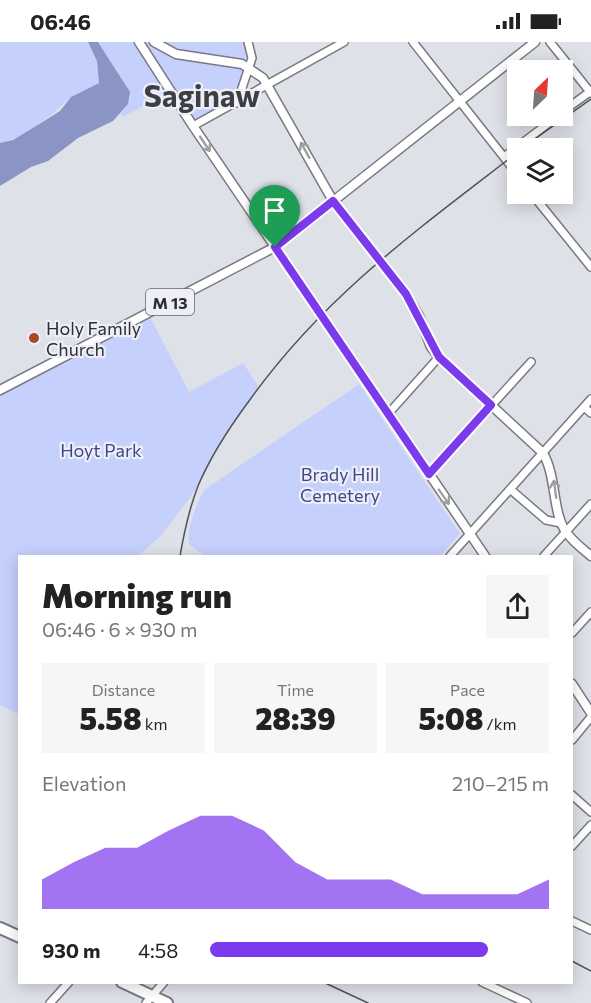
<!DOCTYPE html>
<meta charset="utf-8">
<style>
body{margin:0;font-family:Commissioner,sans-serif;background:#f6f6f6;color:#222;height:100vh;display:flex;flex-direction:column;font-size:22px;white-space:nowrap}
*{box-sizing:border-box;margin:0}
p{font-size:20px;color:#767676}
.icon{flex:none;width:33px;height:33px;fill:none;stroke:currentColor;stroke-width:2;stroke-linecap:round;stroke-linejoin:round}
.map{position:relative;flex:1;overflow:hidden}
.sheet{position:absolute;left:18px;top:513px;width:555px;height:429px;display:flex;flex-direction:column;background:#fff;border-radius:0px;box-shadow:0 3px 15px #0003}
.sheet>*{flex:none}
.needle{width:39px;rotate:25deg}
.buttons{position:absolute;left:507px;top:18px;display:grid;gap:12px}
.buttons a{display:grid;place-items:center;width:66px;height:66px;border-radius:0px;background:#fff;box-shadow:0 3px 15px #0003;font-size:30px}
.pin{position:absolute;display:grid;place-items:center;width:51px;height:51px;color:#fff;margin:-62px -26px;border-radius:50% 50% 50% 0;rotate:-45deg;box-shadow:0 0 6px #0007}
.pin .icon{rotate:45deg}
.round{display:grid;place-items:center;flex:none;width:63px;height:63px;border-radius:0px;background:#f6f6f6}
.headline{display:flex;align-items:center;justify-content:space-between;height:102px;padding:0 24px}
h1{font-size:33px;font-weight:800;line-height:45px}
.figures{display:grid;grid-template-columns:repeat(3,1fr);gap:9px;height:102px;padding:6px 24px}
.figures div{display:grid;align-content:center;border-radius:0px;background:#f6f6f6;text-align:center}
.figures b{font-size:30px;font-weight:800}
.figures small{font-size:16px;font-weight:400}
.figures p{font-size:16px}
.chart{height:168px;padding:12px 24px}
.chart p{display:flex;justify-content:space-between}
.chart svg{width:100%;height:108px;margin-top:6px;fill:#7c3aed;opacity:.7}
ul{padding:0 24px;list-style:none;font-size:20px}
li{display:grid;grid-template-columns:96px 72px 1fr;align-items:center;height:45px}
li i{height:15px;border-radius:8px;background:#7c3aed}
.status{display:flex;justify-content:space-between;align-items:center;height:42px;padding:0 30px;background:#fff;direction:ltr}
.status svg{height:16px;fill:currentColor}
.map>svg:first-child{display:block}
.green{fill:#c6d0fc}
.water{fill:#8a94c5}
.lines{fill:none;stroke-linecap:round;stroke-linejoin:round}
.minor-casing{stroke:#787980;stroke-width:10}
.major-casing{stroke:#787980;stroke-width:11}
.highway-casing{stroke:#787980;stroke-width:14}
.minor{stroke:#fff;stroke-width:7}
.major{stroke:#fff;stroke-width:8}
.highway{stroke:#fff;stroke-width:10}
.rail{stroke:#505256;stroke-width:1.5}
.oneway{stroke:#a0a0a2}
.route-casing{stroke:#fff;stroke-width:12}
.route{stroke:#7c3aed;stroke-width:8}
.poi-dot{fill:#ad471e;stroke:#edeef7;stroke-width:2}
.labels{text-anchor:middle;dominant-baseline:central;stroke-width:4.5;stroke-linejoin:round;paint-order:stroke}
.shield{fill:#edeef7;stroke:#66676c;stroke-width:1.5}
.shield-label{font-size:16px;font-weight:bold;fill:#2c2d30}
.poi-label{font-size:18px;fill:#2c2d30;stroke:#edeef7;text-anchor:start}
.park-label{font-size:18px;fill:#404786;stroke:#edeef7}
.town-label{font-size:30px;font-weight:bold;fill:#3d3f45;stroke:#edeef7}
</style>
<div class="status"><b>06:46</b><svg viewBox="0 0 49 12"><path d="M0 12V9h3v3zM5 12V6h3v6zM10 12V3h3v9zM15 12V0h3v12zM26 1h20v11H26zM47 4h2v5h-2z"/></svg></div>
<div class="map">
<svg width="591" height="961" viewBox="0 0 591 961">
<rect width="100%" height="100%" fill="#dfe1e9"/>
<path class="green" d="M0 0H88L97 19 99 41C90 46 78 50 70 56 51 74 27 95 0 101Z
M98 0H136L167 51 123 75 121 72 130 56 122 37Z
M143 0C154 0 165 13 177 16 198 23 222 19 243 28L236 57 199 77 194 76Z
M159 0H244L248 12 242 19 173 8Z
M148 271 189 350 243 321 259 345 225 392 197 446 162 493 138 514H20L19 672 0 663V348Z
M359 342 460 492 440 514H204L189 502C187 484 196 464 204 448Z"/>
<path class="water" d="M88 0H98L130 50 128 62 113 79 78 96 48 119 31 125 0 144V101L13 98 41 81 60 69 71 55 99 41 97 19Z"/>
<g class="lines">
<g class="minor-casing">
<path id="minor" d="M413 0 518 133
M550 0 591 51
M237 61 252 16 248 0
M562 70 591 49
M193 84 344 0
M504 115 558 74
M532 152 591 225
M584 365 591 371
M388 372 439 315
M429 432 531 320
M510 447 546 478 561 481
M450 514 591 357
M544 514 591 462
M572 591 591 570
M572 698 591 675
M572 753 591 770
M572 804 591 783
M572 879 591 888
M482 940 527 961
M50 961 69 940
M146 961 164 940"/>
</g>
<g class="major-casing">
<path id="major" d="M139 0 193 84 485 514
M154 0 176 12 242 22 263 36 333 159 406 252 419 274 431 305 439 315 543 411C557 435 552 473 567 491 573 500 583 507 591 514
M0 348 275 205 535 0
M572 642 591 671"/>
</g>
<g class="highway-casing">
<path id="highway" d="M0 886 20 895
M122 940 167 961"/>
</g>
<use href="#minor" class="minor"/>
<use href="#major" class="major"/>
<use href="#highway" class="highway"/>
<path class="rail" d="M522 106 591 57
M180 514C184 491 189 467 198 444 211 413 229 386 249 359 324 254 417 188 518 110
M572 919 591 929
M323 940 368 961"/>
</g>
<defs><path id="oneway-shaft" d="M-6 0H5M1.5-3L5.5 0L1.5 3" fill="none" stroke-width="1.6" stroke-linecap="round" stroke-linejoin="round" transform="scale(1.5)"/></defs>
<g class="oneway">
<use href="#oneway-shaft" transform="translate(205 102) rotate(56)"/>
<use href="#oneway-shaft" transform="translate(305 108) rotate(-119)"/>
<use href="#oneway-shaft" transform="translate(555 447) rotate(-98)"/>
<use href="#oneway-shaft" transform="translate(444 455) rotate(55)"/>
</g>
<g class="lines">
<g class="route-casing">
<path id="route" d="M333 159 406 252 439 315 491 363 429 432 275 205Z"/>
</g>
<use href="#route" class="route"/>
</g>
<circle class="poi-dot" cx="34" cy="296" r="6"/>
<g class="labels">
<rect class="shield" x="146" y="247" width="48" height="26" rx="4.5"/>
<g class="shield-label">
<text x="170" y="260">M 13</text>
</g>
<g class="poi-label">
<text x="46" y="286">Holy Family<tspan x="46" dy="21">Church</tspan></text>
</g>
<g class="park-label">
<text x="101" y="408">Hoyt Park</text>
<text x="340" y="432">Brady Hill<tspan x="340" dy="21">Cemetery</tspan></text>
</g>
<g class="town-label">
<text x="202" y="52">Saginaw</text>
</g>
</g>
</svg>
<div class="buttons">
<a><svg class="needle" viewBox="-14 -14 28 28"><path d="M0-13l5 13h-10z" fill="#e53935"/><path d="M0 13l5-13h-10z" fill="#767676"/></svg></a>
<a><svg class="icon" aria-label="layers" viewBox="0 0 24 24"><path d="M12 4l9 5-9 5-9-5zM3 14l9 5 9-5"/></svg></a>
</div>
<div class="pin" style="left:275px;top:205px;background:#1e9e55"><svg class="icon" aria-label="arrive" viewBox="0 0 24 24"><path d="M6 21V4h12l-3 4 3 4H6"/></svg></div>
<section class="sheet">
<div class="headline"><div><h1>Morning run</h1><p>06:46 · 6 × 930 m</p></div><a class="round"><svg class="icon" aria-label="share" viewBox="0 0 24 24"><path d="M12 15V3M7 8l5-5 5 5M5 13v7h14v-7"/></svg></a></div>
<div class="figures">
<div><p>Distance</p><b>5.58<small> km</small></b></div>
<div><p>Time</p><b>28:39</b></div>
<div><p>Pace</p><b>5:08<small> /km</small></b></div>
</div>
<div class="chart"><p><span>Elevation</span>210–215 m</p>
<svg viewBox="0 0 160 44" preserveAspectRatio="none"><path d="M0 44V32L10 25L20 19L30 19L40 12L50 6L60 6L70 12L80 25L90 32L100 32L110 32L120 38L130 38L140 38L150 38L160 32V44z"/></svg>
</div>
<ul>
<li><b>930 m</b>4:58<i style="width:82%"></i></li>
</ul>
</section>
</div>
